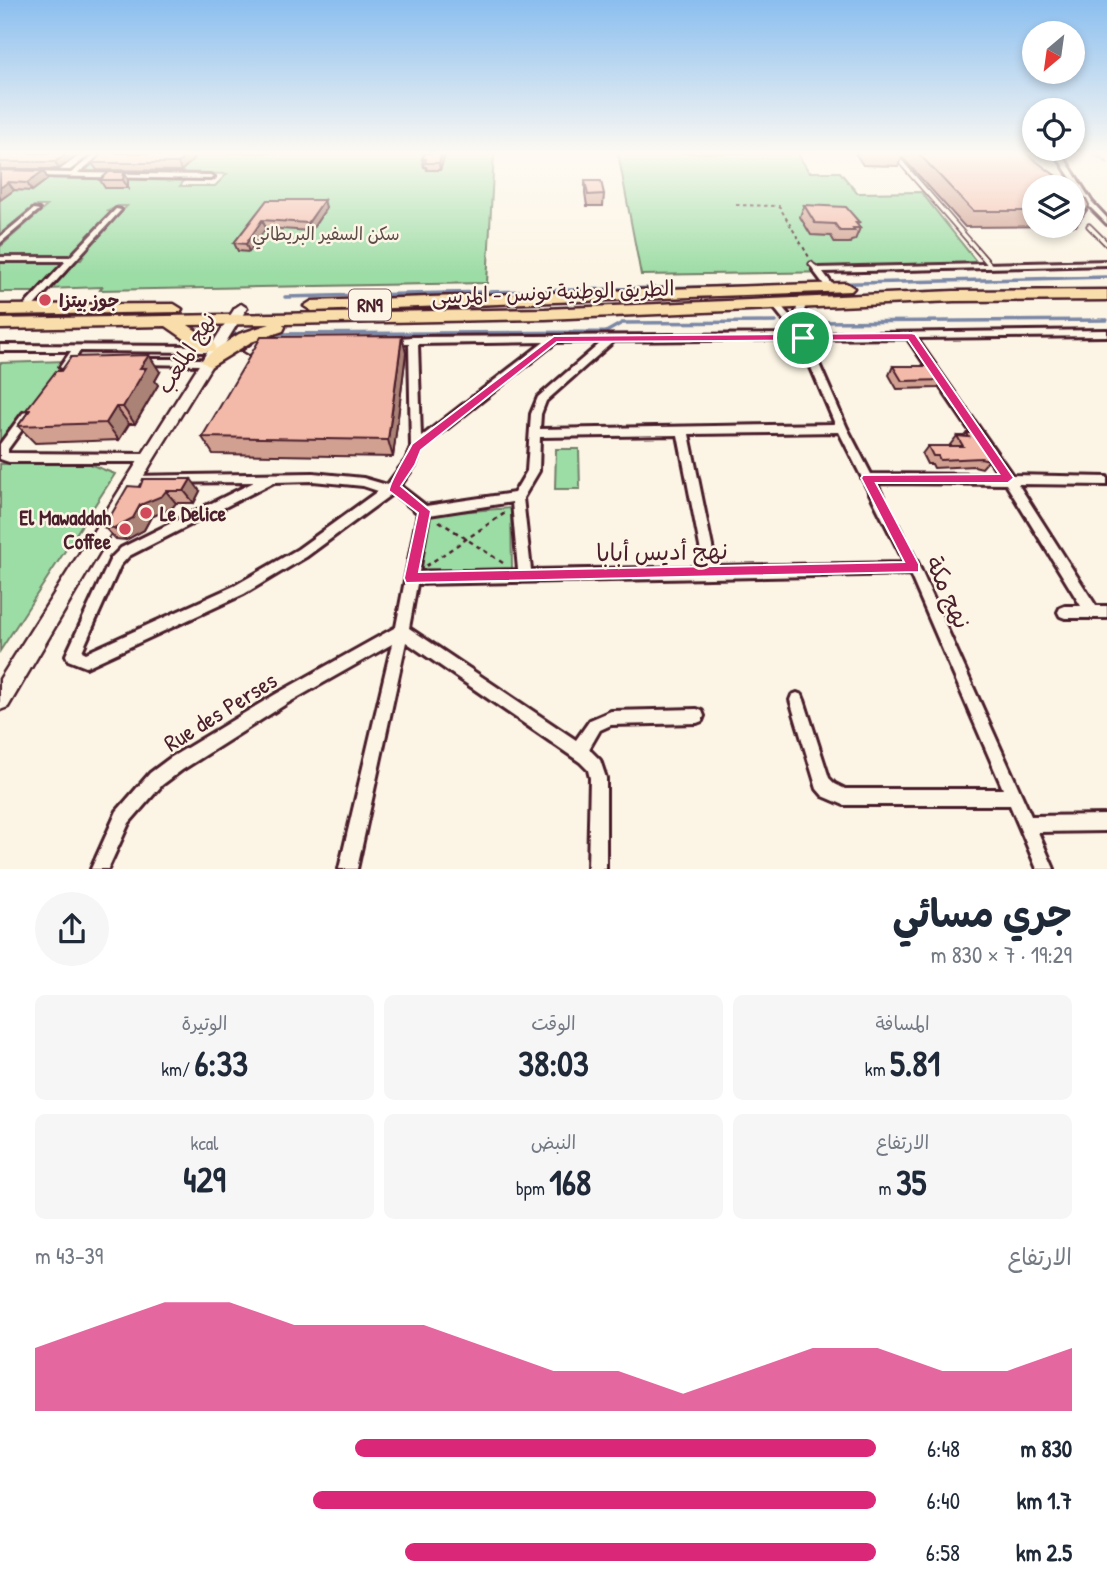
<!DOCTYPE html>
<html lang="ar">
<meta charset="utf-8">
<style>
body{margin:0;font-family:"Patrick Hand","Playpen Sans Arabic",sans-serif;background:#f6f6f7;color:#1f2937;direction:rtl;height:100vh;display:flex;flex-direction:column;font-size:26px;white-space:nowrap}
*{box-sizing:border-box;margin:0}
p{font-size:23px;color:#747a83}
.icon{flex:none;width:38px;height:38px;fill:none;stroke:currentColor;stroke-width:2;stroke-linecap:round;stroke-linejoin:round}
.map{position:relative;height:869px;overflow:hidden;direction:ltr}
.drawer{display:flex;flex-direction:column;background:#fff;flex:1}
.drawer>*{flex:none}
.needle{width:46px;rotate:209deg}
.tools{position:absolute;left:1022px;top:21px;display:grid;gap:14px}
.tools a{display:grid;place-items:center;width:63px;height:63px;border-radius:50%;background:#fff;box-shadow:0 4px 10px #0003;font-size:35px}
.pin{position:absolute;display:grid;place-items:center;width:60px;height:60px;color:#fff;margin:-30px;border:4px solid #fff;border-radius:50%;box-shadow:0 2px 7px #0007}
.round{display:grid;place-items:center;flex:none;width:74px;height:74px;border-radius:37px;background:#f6f6f7}
.head{display:flex;align-items:center;justify-content:space-between;height:119px;padding:0 35px}
h1{font-size:38px;font-weight:700;line-height:52px}
.figures{display:grid;grid-template-columns:repeat(3,1fr);gap:10px;height:119px;padding:7px 35px}
.figures div{display:grid;align-content:center;border-radius:10px;background:#f6f6f7;text-align:center}
.figures b{font-size:35px;font-weight:700}
.figures small{font-size:19px;font-weight:400}
.figures p{font-size:19px}
.chart{height:196px;padding:14px 35px}
.chart p{display:flex;justify-content:space-between}
.chart svg{width:100%;height:126px;margin-top:7px;fill:#db2777;opacity:.7}
ul{padding:0 35px;list-style:none;font-size:23px}
li{display:grid;grid-template-columns:112px 84px 1fr;align-items:center;height:52px}
li i{height:18px;border-radius:9px;background:#db2777}
.map>svg:first-child{display:block}
.green{fill:#9cdca5;stroke:#737e68;stroke-width:2}
.lines{fill:none;stroke-linecap:round;stroke-linejoin:round}
.stream-far1{stroke:#7c88a7;stroke-width:2.5}
.stream{stroke:#7c88a7;stroke-width:3.5}
.lane-far1-casing{stroke:#4a1f2b;stroke-width:7}
.lane-casing{stroke:#4a1f2b;stroke-width:9}
.street-casing{stroke:#4a1f2b;stroke-width:6}
.secondary-casing{stroke:#4a1f2b;stroke-width:5}
.highway-casing{stroke:#4a1f2b;stroke-width:5}
.path-far1{stroke:#4a1f2b;stroke-width:2;stroke-dasharray:3.5 3.5;stroke-linecap:butt}
.path{stroke:#4a1f2b;stroke-width:2.5;stroke-dasharray:4.5 4.5;stroke-linecap:butt}
.lane-far1{stroke:#fcf5e5;stroke-width:3.5}
.lane{stroke:#fcf5e5;stroke-width:4.5}
.street{fill:#fcf5e5;fill-rule:evenodd}
.secondary{fill:#fcf5e5;fill-rule:evenodd}
.highway{fill:#f9deab;fill-rule:evenodd}
.wall{fill:#d1a091;stroke:#4a1f2b;stroke-width:2}
.shaded-wall{fill:#aa8276;stroke:#4a1f2b;stroke-width:2}
.building{fill:#f3baa9;stroke:#4a1f2b;stroke-width:2}
.route{fill:#db2777;stroke:#fff;stroke-width:2;fill-rule:evenodd}
.poi-dot{fill:#d1495b;stroke:#fcf5e5;stroke-width:2.5}
.labels{text-anchor:middle;dominant-baseline:central;stroke-width:5;stroke-linejoin:round;paint-order:stroke}
.far-park-label{font-size:18px;fill:#5e4e4a;stroke:#fcf5e5}
.far-poi-label{font-size:18px;font-weight:bold;fill:#4a1f2b;stroke:#fcf5e5;text-anchor:start}
.shield{fill:#fcf5e5;stroke:#7f5f63;stroke-width:2}
.shield-label{font-size:19px;font-weight:bold;fill:#4a1f2b}
.street-label{font-size:21px;fill:#4a1f2b;stroke:#fcf5e5}
.poi-label{font-size:21px;font-weight:bold;fill:#4a1f2b;stroke:#fcf5e5;text-anchor:start}
.near-street-label{font-size:24px;fill:#4a1f2b;stroke:#fcf5e5}
</style>
<div class="map">
<svg width="1107" height="869" viewBox="0 0 1107 869">
<rect width="100%" height="100%" fill="#fcf5e5"/>
<filter id="ink" filterUnits="userSpaceOnUse"><feTurbulence type="fractalNoise" baseFrequency=".0143" numOctaves="2"/><feDisplacementMap in="SourceGraphic" scale="14" xChannelSelector="R" yChannelSelector="G"/><feConvolveMatrix kernelMatrix="1 2 1 2 8 2 1 2 1" color-interpolation-filters="sRGB"/></filter>
<g filter="url(#ink)">
<path class="green" d="M106 153H494L487 283 100 290 102 287 48 289 76 260H81L83 257H79L127 206H118L108 211 113 212 69 256H0V247L47 206H34L0 234V176L179 179 184 181 180 186H215L227 174 89 171 87 169Z
M618 153H797L809 172H840L857 193 921 192 983 270 641 275Z
M0 263H64L35 292H0Z
M65 361 59 369 0 443V363Z
M556 449H579L580 489H555Z
M87 463 115 474 0 651V464Z
M511 508 512 569H421L430 514Z"/>
<g class="lines">
<path class="stream-far1" d="M1092 153 1107 162"/>
<path class="stream" d="M285 297 1107 277
M813 322 1107 320
M232 334H245
M272 334 606 332 622 323 776 322"/>
<g class="lane-far1-casing">
<path id="lane-far1" d="M893 153 990 265
M1089 226 1107 244
M811 264 816 269"/>
</g>
<g class="lane-casing">
<path id="lane" d="M815 268 817 270"/>
</g>
<g class="street-casing">
<path id="street" d="M96 153H103L78 173 211 175 214 177 211 179 32 176 29 174 32 172 71 173Z
M1055 153H1061L1092 202 1107 218V224L1087 204Z
M34 209 39 210 0 243V237Z
M116 209 121 210 28 312H22V308L66 261H0V257H70Z
M1107 261V265L823 272 835 288 831 290H828L813 270 817 268Z
M802 300 806 303 802 320 806 334 1107 330V336L916 338 1012 475 1107 477V485L1018 484 1096 606H1107V618H1065L1060 616 1058 612 1060 608 1065 606H1081L1006 484 876 483 918 564 1031 816 1107 815V831L1038 832 1054 869H1037L1010 805H844L823 796 817 789 790 700 792 695 797 693 802 695 804 700 829 778 835 784 845 789H1003L910 574 417 584 409 628 576 740 590 720 611 711 697 709 702 711 704 716 702 721 697 723 611 725 600 730 589 749 600 760 606 778V869H588L590 778 588 770 580 762 406 642 357 869H339L392 644 286 704 182 770 162 785 129 823 108 869H91L117 811 150 773 170 758 276 694 396 627 418 513 393 493 306 557 244 594 86 667 68 660 66 655 111 558 121 548 254 482 134 483 130 482 128 479 130 476 313 473 363 478 387 485 406 460 411 447 409 344 386 343 384 341 386 339 413 337 795 334 771 304 772 302H778L794 321 798 303ZM907 338 908 339 1000 475 871 474 847 428 808 339ZM799 339 835 424 540 429 541 414 546 401 614 341ZM603 341 538 397 531 414 527 471 514 493 426 506 400 486 415 465 421 449 556 342ZM544 342 421 437 418 344ZM839 432 905 563 716 566 689 434ZM678 435 704 567 531 570 523 498 539 471 540 437ZM313 481 363 486 378 491 298 549 234 586 86 653 82 651 120 566 129 556 274 482ZM512 502 518 570 419 572 429 515Z
M268 340 271 341 273 343 271 345 261 347 249 354 244 351 256 342Z
M0 345 206 346 211 349 206 352 80 351 68 369 65 370 60 367 71 351H0Z
M140 359H200L205 362 200 365 137 364 135 362Z
M27 412 32 416 8 449V453L146 454 150 455 151 458 150 461 146 462H9L0 459V444L23 413Z"/>
</g>
<g class="secondary-casing">
<path id="secondary" d="M241 304 247 308 152 462 8 707 0 710V679L235 308Z"/>
</g>
<g class="highway-casing">
<path id="highway" d="M846 283 854 288 851 291 312 311 304 306 312 301Z
M1107 290V300L954 301 545 319 283 324 285 327 283 331 251 342 210 367 201 361 213 351H202L166 326 0 329V319L545 309 954 291ZM270 324 239 334 214 350 216 347 214 343 188 325Z
M174 304 182 309 180 312 0 315V305Z"/>
</g>
<path class="path-far1" d="M736 205 779 206 809 257"/>
<path class="path" d="M439 521 503 563
M426 566 508 511"/>
<use href="#lane-far1" class="lane-far1"/>
<use href="#lane" class="lane"/>
<use href="#street" class="street"/>
<use href="#secondary" class="secondary"/>
<use href="#highway" class="highway"/>
</g>
<path class="wall" d="M0 153H81L59 169H0Z
M425 153H445L440 170H427L426 167H424L422 159Z
M855 153H1025L1034 187V226H1063L965 227 902 157 898 166 863 165Z
M194 159 181 171 97 170 92 163Z
M0 170 43 171 48 179 32 191 14 190 0 200Z
M124 172 128 180V188H105L100 180Z
M585 181 604 194 603 206H587L585 193Z
M1073 189 1087 210 1076 226H1073Z
M267 200H324L326 208 311 231 266 228 249 252 238 251 234 243Z
M804 205 859 222 857 225 860 228 855 240 851 241 850 243H835L831 236 811 235 800 217Z
M406 353 393 457 213 454 202 437Z
M893 366 944 380 938 388 897 389 889 375Z
M160 372 155 381 158 385 135 424H129L119 440 35 443 18 426 28 412 26 410Z
M967 433 989 460 982 468 974 466 934 468 932 464H927L922 454 928 446H951L950 445 957 436H964Z
M140 487 200 491 194 503H176L172 508 151 517 144 530 126 540 116 539 104 527Z"/>
<path class="shaded-wall" d="M67 153H81L59 169 55 162Z
M189 153H191L194 159 181 171 178 163Z
M442 153H445V155L440 170 439 163Z
M43 171 48 179 32 191 27 183Z
M124 172 128 180V188L123 180Z
M8 182 14 190 0 200V188Z
M324 200 326 208 311 231 308 223Z
M262 220 266 228 249 252 246 244Z
M402 336 406 353 393 457 388 440Z
M149 355 160 372 155 381 158 385 135 424 123 407 140 368Z
M116 407 129 424 119 440 106 423Z
M191 479 200 491 194 503 184 491Z
M166 491 176 503 172 508 151 517 144 530 126 540 114 528 140 505Z"/>
<path class="building" d="M0 153H67L55 162H0Z
M102 153H189L178 163H92Z
M425 153H442L439 163H425L426 159H422Z
M918 153H1025L1071 187H1034V211H973Z
M0 170 43 171 27 183 8 182 0 188Z
M109 172H124L123 180H100Z
M585 181H601L604 194 588 195Z
M1073 189 1086 199 1089 205 1087 210H1073Z
M267 200H324L308 223 262 220 246 244 234 243Z
M804 205 846 207 859 222H855L860 228H853L855 231H840L835 224 815 223Z
M402 336 388 440 202 437 261 337Z
M149 355 140 368H146L123 407H116L106 423 18 426 30 410H26L56 371H61L71 357Z
M893 366H934L944 380 902 381Z
M967 433H981L994 453 989 460 981 458 940 460 938 456H933L928 446H963L957 436 969 437Z
M143 479H191L184 491H166L162 496 140 505 133 518 114 528 104 527 128 486 140 487Z"/>
</g>
<linearGradient id="sky" x2="0" y2="1"><stop stop-color="#8abeef"/><stop offset="0.56" stop-color="#fefaf3"/><stop offset="1" stop-color="#fefaf3" stop-opacity="0"/></linearGradient>
<rect width="1107" height="274" fill="url(#sky)"/>
<path class="route" d="M911 333 915 334 1014 478 1008 483H876L919 564V572L406 583 404 578 418 513 389 491C388 484 407 454 412 444L554 336ZM908 340 999 474 863 475 861 478 904 562 419 572 431 511 401 486 415 465 421 450 557 342Z"/>
<g class="poi-dot">
<circle cx="45" cy="300" r="7"/>
<circle cx="146" cy="513" r="7"/>
<circle cx="125" cy="529" r="7"/>
</g>
<g class="labels">
<g class="far-park-label">
<text x="326" y="233">سكن السفير البريطاني</text>
</g>
<g class="far-poi-label">
<text x="59" y="300">جوز بيتزا</text>
</g>
<rect class="shield" x="349" y="289.5" width="42" height="31" rx="5"/>
<g class="shield-label">
<text x="370" y="305">RN9</text>
</g>
<g class="street-label">
<text transform="translate(553 292) rotate(-2)">الطريق الوطنية تونس - المرسى</text>
<text transform="translate(186 353) rotate(-58)">نهج الملعب</text>
</g>
<g class="poi-label">
<text x="160" y="513">Le Delice</text>
<text x="111" y="517" text-anchor="end">El Mawaddah<tspan x="111" dy="24">Coffee</tspan></text>
</g>
<g class="near-street-label">
<text transform="translate(662 551) rotate(-1)">نهج أديس أبابا</text>
<text transform="translate(949 592) rotate(66)">نهج مكة</text>
<text transform="translate(220 711) rotate(-32)">Rue des Perses</text>
</g>
</g>
</svg>
<div class="tools">
<a><svg class="needle" viewBox="-14 -14 28 28"><path d="M0-13l5 13h-10z" fill="#e53935"/><path d="M0 13l5-13h-10z" fill="#747a83"/></svg></a>
<a><svg class="icon" aria-label="locate" viewBox="0 0 24 24"><circle cx="12" cy="12" r="6"/><path d="M12 2v4M12 18v4M2 12h4M18 12h4"/></svg></a>
<a><svg class="icon" aria-label="layers" viewBox="0 0 24 24"><path d="M12 4l9 5-9 5-9-5zM3 14l9 5 9-5"/></svg></a>
</div>
<div class="pin" style="left:803px;top:338px;background:#1e9e55"><svg class="icon" aria-label="arrive" viewBox="0 0 24 24"><path d="M6 21V4h12l-3 4 3 4H6"/></svg></div>
</div>
<section class="drawer">
<div class="head"><div><h1>جري مسائي</h1><p>19:29 · 7 × 830 m</p></div><a class="round"><svg class="icon" aria-label="share" viewBox="0 0 24 24"><path d="M12 15V3M7 8l5-5 5 5M5 13v7h14v-7"/></svg></a></div>
<div class="figures">
<div><p>المسافة</p><b>5.81<small> km</small></b></div>
<div><p>الوقت</p><b>38:03</b></div>
<div><p>الوتيرة</p><b>6:33<small> /km</small></b></div>
</div>
<div class="figures">
<div><p>الارتفاع</p><b>35<small> m</small></b></div>
<div><p>النبض</p><b>168<small> bpm</small></b></div>
<div><p>kcal</p><b>429</b></div>
</div>
<div class="chart"><p><span>الارتفاع</span>39–43 m</p>
<svg viewBox="0 0 160 44" preserveAspectRatio="none"><path d="M0 44V22L10 14L20 6L30 6L40 14L50 14L60 14L70 22L80 30L90 30L100 38L110 30L120 22L130 22L140 30L150 30L160 22V44z"/></svg>
</div>
<ul>
<li><b>830 m</b>6:48<i style="width:62%"></i></li>
<li><b>1.7 km</b>6:40<i style="width:67%"></i></li>
<li><b>2.5 km</b>6:58<i style="width:56%"></i></li>
</ul>
</section>
